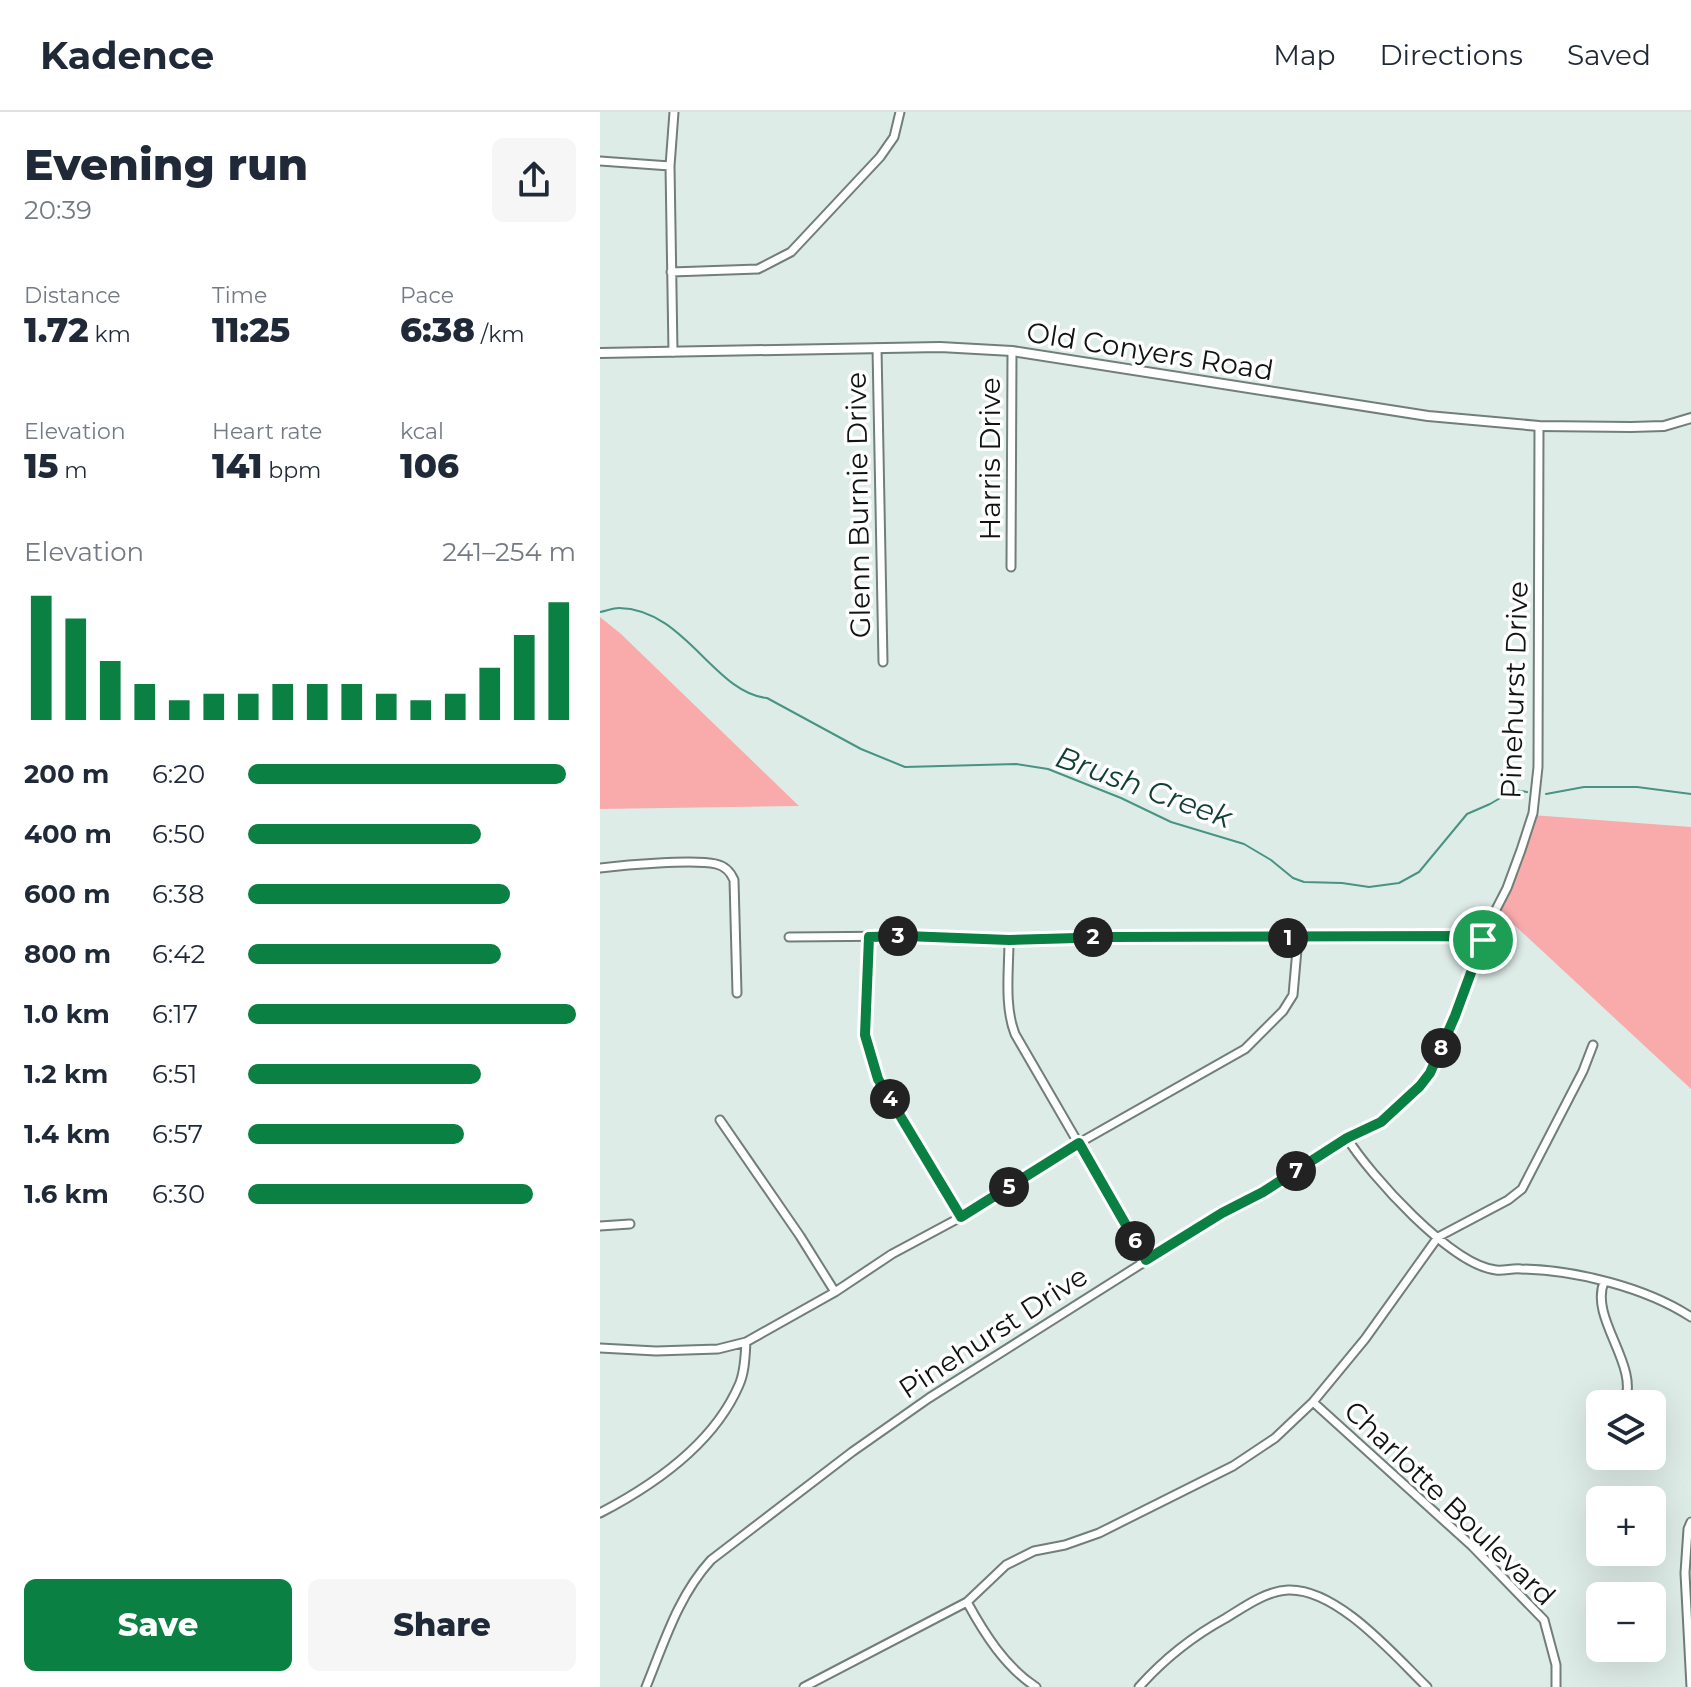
<!DOCTYPE html>
<meta charset="utf-8">
<style>
body{margin:0;font-family:Montserrat,sans-serif;background:#f6f6f7;color:#1f2937;height:100vh;display:flex;flex-direction:column;font-size:30px;white-space:nowrap}
*{box-sizing:border-box;margin:0}
p{font-size:26px;color:#747a83}
.icon{flex:none;width:44px;height:44px;fill:none;stroke:currentColor;stroke-width:2;stroke-linecap:round;stroke-linejoin:round}
.map{position:relative;flex:1;overflow:hidden}
.sheet{display:flex;flex-direction:column;background:#fff;width:600px}
.sheet>*{flex:none}
.tools{position:absolute;left:986px;top:1278px;display:grid;gap:16px}
.tools a{display:grid;place-items:center;width:80px;height:80px;border-radius:12px;background:#fff;box-shadow:0 8px 32px #0002;font-size:40px}
.pin{position:absolute;display:grid;place-items:center;width:68px;height:68px;color:#fff;margin:-34px;border:4px solid #fff;border-radius:50%;box-shadow:0 2px 8px #0007}
.km{position:absolute;width:40px;height:40px;margin:-20px;border-radius:50%;background:#222;color:#fff;font-size:22px;line-height:40px;text-align:center}
.round{display:grid;place-items:center;flex:none;width:84px;height:84px;border-radius:12px;background:#f6f6f7}
.headline{display:flex;align-items:center;justify-content:space-between;height:136px;padding:0 24px}
h1{font-size:44px;font-weight:800;line-height:60px}
.figures{display:grid;grid-template-columns:repeat(3,1fr);gap:12px;height:136px;padding:8px 24px}
.figures div{display:grid;align-content:center}
.figures b{font-size:34px;font-weight:800}
.figures small{font-size:22px;font-weight:400}
.figures p{font-size:22px}
.chart{height:224px;padding:16px 24px}
.chart p{display:flex;justify-content:space-between}
.chart svg{width:100%;height:144px;margin-top:8px;stroke:#0b8043;stroke-width:6}
.cta{display:flex;gap:16px;margin-top:auto;padding:16px 24px}
.cta a{flex:1;height:92px;border-radius:12px;background:#0b8043;color:#fff;font-size:32px;font-weight:800;line-height:92px;text-align:center}
.cta a+a{background:#f6f6f7;color:#1f2937}
ul{padding:0 24px;list-style:none;font-size:26px}
li{display:grid;grid-template-columns:128px 96px 1fr;align-items:center;height:60px}
li i{height:20px;border-radius:10px;background:#0b8043}
header{display:flex;align-items:center;gap:48px;box-sizing:border-box;height:112px;padding:0 40px;background:#fff;border-bottom:2px solid #e0e1e3}
header strong{font-size:38px}
nav{display:flex;gap:44px;margin-inline-start:auto;font-size:28px}
main{display:flex;flex:1;min-height:0}
.map>svg:first-child{display:block}
.green{fill:#f9abac}
.lines{fill:none;stroke-linecap:round;stroke-linejoin:round}
.stream{stroke:#499382;stroke-width:2}
.minor-casing{stroke:#717e7a;stroke-width:11}
.tertiary-casing{stroke:#717e7a;stroke-width:12}
.minor{stroke:#fff;stroke-width:7}
.tertiary{stroke:#fff;stroke-width:8}
.route-casing{stroke:#fff;stroke-width:16}
.route{stroke:#0b8043;stroke-width:10}
.labels{text-anchor:middle;dominant-baseline:central;stroke-width:7;stroke-linejoin:round;paint-order:stroke}
.street-label{font-size:28px;fill:#0f1412;stroke:#fff}
.water-label{font-size:30px;font-style:italic;fill:#0f3f35;stroke:#fff}
</style>
<header>
<strong>Kadence</strong>
<nav><a>Map</a><a>Directions</a><a>Saved</a></nav>
</header>
<main>
<section class="sheet">
<div class="headline"><div><h1>Evening run</h1><p>20:39</p></div><a class="round"><svg class="icon" aria-label="share" viewBox="0 0 24 24"><path d="M12 15V3M7 8l5-5 5 5M5 13v7h14v-7"/></svg></a></div>
<div class="figures">
<div><p>Distance</p><b>1.72<small> km</small></b></div>
<div><p>Time</p><b>11:25</b></div>
<div><p>Pace</p><b>6:38<small> /km</small></b></div>
</div>
<div class="figures">
<div><p>Elevation</p><b>15<small> m</small></b></div>
<div><p>Heart rate</p><b>141<small> bpm</small></b></div>
<div><p>kcal</p><b>106</b></div>
</div>
<div class="chart"><p><span>Elevation</span>241–254 m</p>
<svg viewBox="0 0 160 44" preserveAspectRatio="none"><path d="M5 44V6M15 44V13M25 44V26M35 44V33M45 44V38M55 44V36M65 44V36M75 44V33M85 44V33M95 44V33M105 44V36M115 44V38M125 44V36M135 44V28M145 44V18M155 44V8"/></svg>
</div>
<ul>
<li><b>200 m</b>6:20<i style="width:97%"></i></li>
<li><b>400 m</b>6:50<i style="width:71%"></i></li>
<li><b>600 m</b>6:38<i style="width:80%"></i></li>
<li><b>800 m</b>6:42<i style="width:77%"></i></li>
<li><b>1.0 km</b>6:17<i style="width:100%"></i></li>
<li><b>1.2 km</b>6:51<i style="width:71%"></i></li>
<li><b>1.4 km</b>6:57<i style="width:66%"></i></li>
<li><b>1.6 km</b>6:30<i style="width:87%"></i></li>
</ul>
<div class="cta"><a>Save</a><a>Share</a></div>
</section>
<div class="map">
<svg width="1091" height="1575" viewBox="0 0 1091 1575">
<rect width="100%" height="100%" fill="#deece8"/>
<path class="green" d="M0 505 21 522 199 694 0 697Z
M932 703 1091 715V977L897 797Z"/>
<g class="lines">
<path class="stream" d="M0 500C6 499 13 496 19 496 85 497 114 581 167 586L261 637 305 655 416 652 448 657 521 686 571 710 644 732 671 748 693 766 704 770 742 771 769 775 799 771 819 760 867 702 890 692 914 678 927 680
M946 682 984 675H1037L1091 682"/>
<g class="minor-casing">
<path id="minor" d="M0 49 70 54
M71 160 158 157 191 140 280 45 294 25 300 0
M277 236 283 550
M73 240 70 54 74 0
M411 455 412 239
M0 756C25 753 93 747 116 752 125 754 131 761 134 768L137 881
M189 825 306 824 409 828 512 825 874 824 883 828
M269 825 265 923 278 967 361 1105
M409 828C409 858 404 894 415 922L546 1148
M120 1008 200 1124 235 1180
M747 1026C770 1063 851 1153 896 1158 904 1159 913 1156 921 1157 975 1158 1045 1175 1091 1205
M0 1114 30 1112
M1004 1170C989 1207 1041 1254 1024 1292
M0 1236 56 1239 118 1237 146 1230 235 1180 292 1142 361 1105 479 1031 645 937 683 899 693 883 698 826
M713 1290 872 1434 944 1508 956 1553V1575
M0 1401C54 1373 114 1331 139 1273 145 1260 145 1244 146 1230
M367 1490C384 1521 405 1555 436 1575
M46 1575C64 1531 78 1484 111 1448L252 1340 329 1286 625 1099 663 1080 747 1026 781 1010 820 974 830 961 876 850 886 817 907 776 921 738 933 701 938 655 939 314
M204 1575 367 1490 406 1453 434 1439 465 1433 499 1421 633 1354 675 1326 713 1290 765 1227 838 1125 908 1088 922 1077 983 959 993 933
M539 1575C564 1547 593 1524 626 1506 644 1495 666 1479 688 1478 737 1476 794 1543 827 1575
M1091 1575 1085 1461 1088 1417 1091 1410"/>
</g>
<g class="tertiary-casing">
<path id="tertiary" d="M0 241 340 235 412 239 828 304 939 314 1031 315 1064 314 1091 306"/>
</g>
<use href="#minor" class="minor"/>
<use href="#tertiary" class="tertiary"/>
</g>
<g class="lines">
<g class="route-casing">
<path id="route" d="M306 824 409 828 512 825 874 824 883 828 855 904 830 961 820 974 781 1010 747 1026 663 1080 622 1101 546 1148 479 1031 361 1105 278 967 265 923 269 825Z"/>
</g>
<use href="#route" class="route"/>
</g>
<g class="labels">
<g class="street-label">
<text transform="translate(550 239) rotate(9)">Old Conyers Road</text>
<text transform="translate(390 347) rotate(-90)">Harris Drive</text>
<text transform="translate(258 393) rotate(-91)">Glenn Burnie Drive</text>
<text transform="translate(914 578) rotate(-88)">Pinehurst Drive</text>
<text transform="translate(393 1220) rotate(-33)">Pinehurst Drive</text>
<text transform="translate(850 1391) rotate(44)">Charlotte Boulevard</text>
</g>
<g class="water-label">
<text transform="translate(544 675) rotate(20)">Brush Creek</text>
</g>
</g>
</svg>
<div class="tools">
<a><svg class="icon" aria-label="layers" viewBox="0 0 24 24"><path d="M12 4l9 5-9 5-9-5zM3 14l9 5 9-5"/></svg></a>
<a>+</a>
<a>−</a>
</div>
<div class="pin" style="left:883px;top:828px;background:#1e9e55"><svg class="icon" aria-label="arrive" viewBox="0 0 24 24"><path d="M6 21V4h12l-3 4 3 4H6"/></svg></div>
<b class="km" style="left:688px;top:826px">1</b>
<b class="km" style="left:493px;top:825px">2</b>
<b class="km" style="left:298px;top:824px">3</b>
<b class="km" style="left:290px;top:987px">4</b>
<b class="km" style="left:409px;top:1075px">5</b>
<b class="km" style="left:535px;top:1129px">6</b>
<b class="km" style="left:696px;top:1059px">7</b>
<b class="km" style="left:841px;top:936px">8</b>
</div>
</main>
